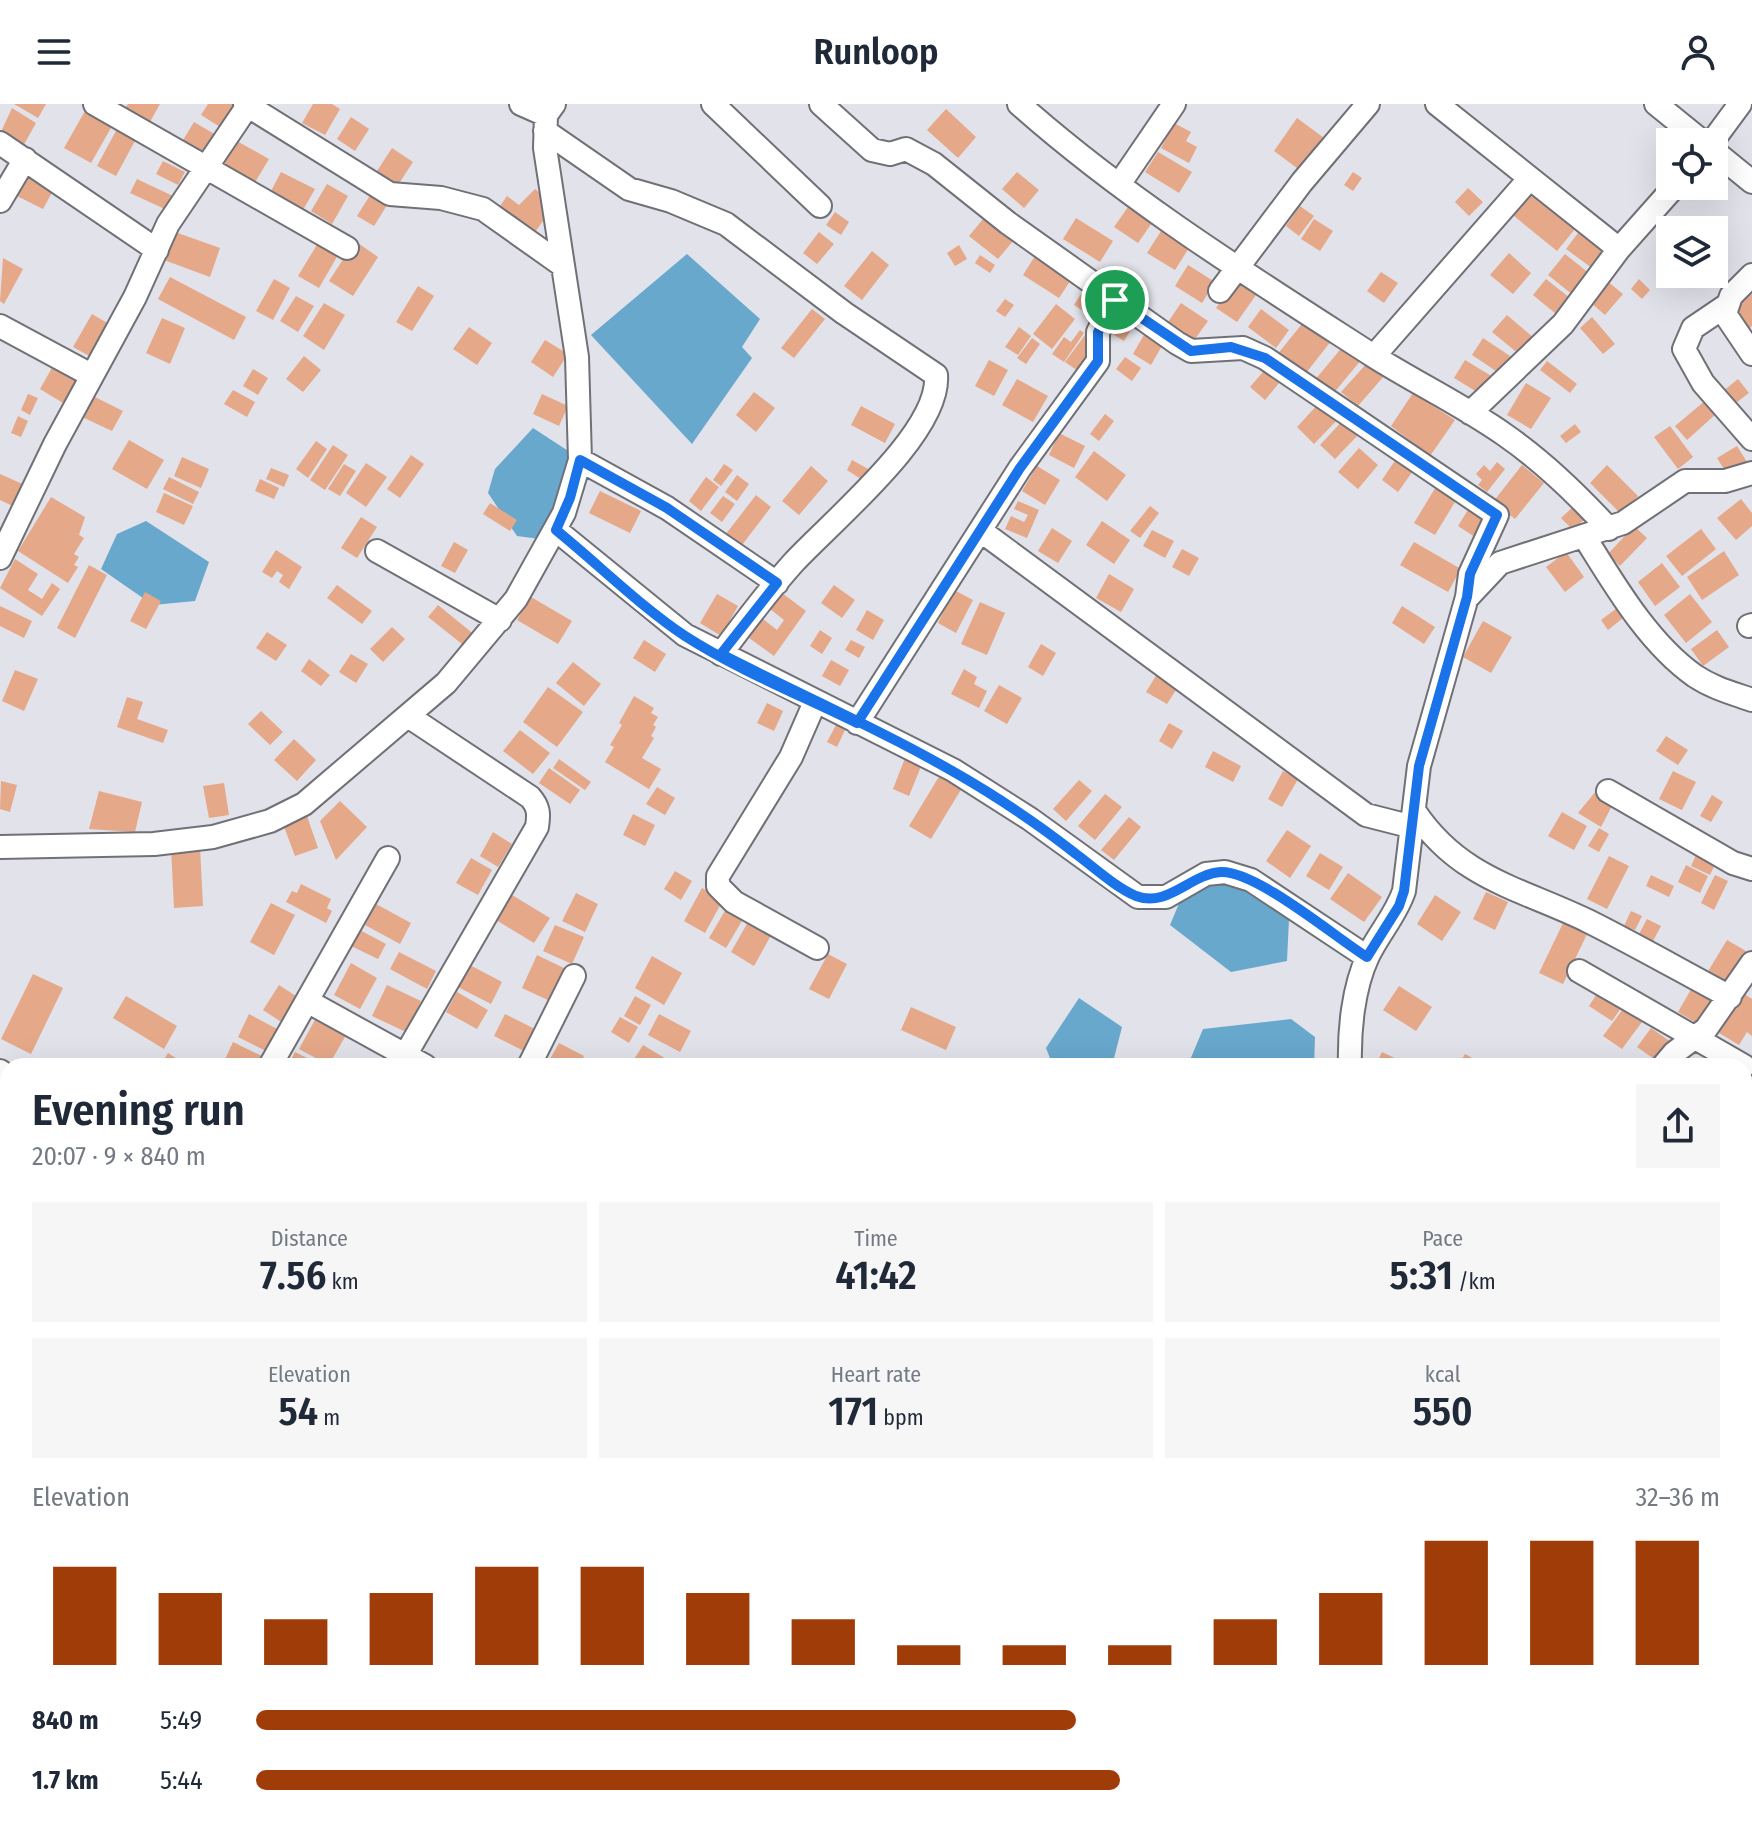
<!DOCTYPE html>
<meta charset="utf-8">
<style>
body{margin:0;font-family:"Fira Sans Condensed",sans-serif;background:#f6f6f7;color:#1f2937;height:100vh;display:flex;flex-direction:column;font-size:30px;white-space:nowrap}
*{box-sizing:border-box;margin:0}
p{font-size:26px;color:#747a83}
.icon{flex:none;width:44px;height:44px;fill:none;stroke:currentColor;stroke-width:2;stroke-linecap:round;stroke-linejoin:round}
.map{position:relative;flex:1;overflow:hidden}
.details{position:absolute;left:0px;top:954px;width:1752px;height:770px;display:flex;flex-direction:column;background:#fff;border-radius:24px 24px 0 0;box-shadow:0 8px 32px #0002}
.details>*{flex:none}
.controls{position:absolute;left:1656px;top:24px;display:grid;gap:16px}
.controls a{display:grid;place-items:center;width:72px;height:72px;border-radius:0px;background:#fff;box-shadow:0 8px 32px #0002;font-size:40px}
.pin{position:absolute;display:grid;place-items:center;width:68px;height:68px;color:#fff;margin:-34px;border:4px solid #fff;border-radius:50%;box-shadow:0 2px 8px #0007}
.round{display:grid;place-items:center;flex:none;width:84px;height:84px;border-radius:0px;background:#f6f6f7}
.head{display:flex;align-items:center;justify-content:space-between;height:136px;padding:0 32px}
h1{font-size:44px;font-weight:600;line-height:60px}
.figures{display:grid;grid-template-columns:repeat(3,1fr);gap:12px;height:136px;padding:8px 32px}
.figures div{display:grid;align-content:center;border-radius:0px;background:#f6f6f7;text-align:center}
.figures b{font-size:40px;font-weight:600}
.figures small{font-size:22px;font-weight:400}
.figures p{font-size:22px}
.chart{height:224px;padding:16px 32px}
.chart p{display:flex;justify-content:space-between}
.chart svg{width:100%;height:144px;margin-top:8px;stroke:#a03c08;stroke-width:6}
ul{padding:0 32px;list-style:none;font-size:26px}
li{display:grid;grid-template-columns:128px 96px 1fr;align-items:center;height:60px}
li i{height:20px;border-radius:10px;background:#a03c08}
header{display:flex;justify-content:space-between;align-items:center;height:104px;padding:0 32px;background:#fff;font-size:36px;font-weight:600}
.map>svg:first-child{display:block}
.water{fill:#68a8cc}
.building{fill:#e5a888}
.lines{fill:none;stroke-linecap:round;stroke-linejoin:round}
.minor-casing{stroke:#707077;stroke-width:26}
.minor{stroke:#fff;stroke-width:22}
.route-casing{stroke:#fff;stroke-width:16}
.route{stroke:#1a73e8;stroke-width:10}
</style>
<header><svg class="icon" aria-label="menu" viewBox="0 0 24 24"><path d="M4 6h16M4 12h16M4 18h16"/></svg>Runloop<svg class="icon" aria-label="person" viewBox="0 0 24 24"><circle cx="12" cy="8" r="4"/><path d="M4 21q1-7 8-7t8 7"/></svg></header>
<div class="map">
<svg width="1752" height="1723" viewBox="0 0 1752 1723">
<rect width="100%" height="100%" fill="#e2e2ea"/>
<path class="water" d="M687 150 760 215 742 243 752 254 692 340 591 231Z
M533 324 576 352 540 435 517 432 488 389 495 365Z
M146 417 209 458 195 497 153 501 101 465 117 430Z
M1213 759 1289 815 1287 857 1231 868 1170 821 1188 778Z
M1079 894 1122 923 1112 962H1053L1046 944Z
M1291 915 1315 933 1314 962H1172L1190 956 1203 925Z"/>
<path class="building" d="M14 0H46L38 14Z
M128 0H160L150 18 125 4Z
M208 0H234L220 23 201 11Z
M313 0H332L340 5 325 31 302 19Z
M12 4 36 19 22 44 0 30Z
M946 5 976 33 958 54 927 26Z
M85 7 112 22 91 59 64 44Z
M351 13 369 25 355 47 337 35Z
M1297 14 1324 34 1301 67 1274 47Z
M194 18 216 31 202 55 180 41Z
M1174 19 1191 28 1186 37 1197 43 1189 59 1161 44Z
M117 25 136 35 116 72 97 62Z
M235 36 269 55 254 80 220 60Z
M392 44 413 58 398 81 377 67Z
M1158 48 1192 68 1179 89 1145 68Z
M163 57 185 68 178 81 156 70Z
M281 68 315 85 303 106 270 89Z
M1017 68 1039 86 1024 104 1002 85Z
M1353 68 1362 74 1353 87 1344 81Z
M28 69 55 83 43 105 17 92Z
M137 75 175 93 169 107 130 89Z
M327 80 348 92 332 120 311 107Z
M1532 80 1580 119 1557 147 1509 108Z
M1468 84 1483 98 1469 112 1455 98Z
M535 85 545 93 543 117 533 131 498 105 507 92 519 101Z
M372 88 389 98 374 122 357 112Z
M1135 93 1158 110 1138 139 1114 123Z
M1300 102 1314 112 1299 132 1286 122Z
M835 108 849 118 841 131 826 121Z
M984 114 1013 137 998 155 969 132Z
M1076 114 1113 137 1100 158 1063 135Z
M1314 115 1333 127 1320 147 1301 135Z
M1584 121 1614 143 1596 167 1566 145Z
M1161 127 1189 144 1175 166 1147 149Z
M175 128 220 144 210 173 164 156Z
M819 128 834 140 817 160 803 149Z
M355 137 378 153 353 192 329 177Z
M318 139 338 151 319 184 298 172Z
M959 141 967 155 955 162 947 149Z
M872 147 889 161 862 196 844 182Z
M1509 149 1531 169 1513 190 1490 171Z
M1565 150 1595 174 1578 195 1548 171Z
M980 151 995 161 990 169 975 159Z
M1035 152 1072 174 1059 194 1023 171Z
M3 154 23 165 4 200 0 197Z
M1188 161 1215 178 1202 199 1175 182Z
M1381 168 1398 179 1384 199 1367 187Z
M170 173 246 213 234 236 158 195Z
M274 175 290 184 273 216 256 207Z
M1546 175 1575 198 1561 214 1533 191Z
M1639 175 1650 186 1642 195 1631 185Z
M1235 177 1256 191 1237 218 1216 204Z
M1607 177 1623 190 1605 211 1590 198Z
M418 182 434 192 412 227 396 218Z
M1086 182 1107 196 1096 215 1074 201Z
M1752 190V222L1746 227 1730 209Z
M296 192 314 202 298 228 280 217Z
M1005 195 1014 201 1005 213 996 207Z
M324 199 345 211 324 246 303 232Z
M1181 199 1208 217 1192 239 1166 221Z
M1056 200 1075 215 1052 245 1033 230Z
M812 205 825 215 794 254 781 244Z
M1261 205 1289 226 1276 244 1248 223Z
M1114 206 1135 219 1124 237 1103 224Z
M92 210 109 220 91 253 73 243Z
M1507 211 1534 234 1520 251 1492 228Z
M1592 213 1615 240 1603 250 1580 224Z
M162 214 185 224 170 260 146 249Z
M1306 215 1332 236 1302 274 1276 252Z
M469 223 492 239 477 261 453 245Z
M1019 223 1031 232 1018 251 1005 243Z
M1080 226 1084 229 1064 258 1052 250 1064 233 1071 238Z
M1145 229 1163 240 1151 261 1133 250Z
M1085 231 1097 239 1078 267 1065 258Z
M1032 234 1040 240 1026 260 1017 254Z
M1483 234 1513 254 1502 271 1472 251Z
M545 236 568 250 553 273 531 258Z
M1344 241 1362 255 1332 291 1314 277Z
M304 252 321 266 303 288 286 275Z
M1125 253 1141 264 1132 277 1116 265Z
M989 256 1008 266 994 292 975 282Z
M1465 256 1493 273 1482 291 1454 274Z
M1547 257 1577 280 1570 289 1540 266Z
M1368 258 1384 272 1358 302 1341 288Z
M1269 261 1284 273 1265 296 1250 283Z
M53 262 77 276 63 299 40 285Z
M253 265 268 274 258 291 243 282Z
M1017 275 1048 292 1033 318 1002 301Z
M1738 275 1749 289 1732 302 1722 288Z
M1526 279 1551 294 1531 325 1507 311Z
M233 286 255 298 247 313 224 300Z
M754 288 775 304 756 328 736 311Z
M1413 289 1455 316 1430 352 1391 322Z
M28 290 38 294 30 311 21 306Z
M542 290 568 302 559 322 533 310Z
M91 291 123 307 112 327 80 312Z
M1706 296 1717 309 1687 336 1675 322Z
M1321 297 1339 314 1314 340 1297 323Z
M861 302 895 320 885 339 851 321Z
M1105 310 1114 317 1099 337 1090 330Z
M18 312 28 317 21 333 11 329Z
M1345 314 1360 329 1335 355 1320 341Z
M1575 320 1581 328 1566 339 1560 332Z
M1670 322 1693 353 1678 365 1654 333Z
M1059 329 1085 342 1074 364 1049 351Z
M129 336 164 356 147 385 112 365Z
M316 337 327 345 308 374 296 365Z
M333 341 348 351 325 386 310 376Z
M1737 342 1747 358 1727 370 1717 354Z
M1359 344 1378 361 1358 385 1338 368Z
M1094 347 1126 371 1107 397 1075 373Z
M411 351 424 360 400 394 387 385Z
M1398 352 1415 364 1398 388 1382 376Z
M182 353 209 365 201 384 174 372Z
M852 356 870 366 864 377 847 366Z
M1497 358 1505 365 1487 388 1478 381 1482 376 1476 370 1484 361 1490 367Z
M366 359 387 373 366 403 346 389Z
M344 360 356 367 340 392 328 385Z
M724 360 733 366 721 382 713 376Z
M1522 361 1544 379 1515 415 1493 398Z
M1607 361 1638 392 1621 410 1590 379Z
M811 362 828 377 799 411 782 397Z
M1037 362 1060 376 1045 401 1022 387Z
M271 364 289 371 284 383 266 375Z
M0 370 27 382 17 404 0 396Z
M737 371 749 380 737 397 725 388Z
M169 373 199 388 193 400 163 385Z
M706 373 719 383 701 407 689 397Z
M260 375 279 384 274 395 255 387Z
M1437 381 1458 393 1435 431 1414 419Z
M600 387 641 407 630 429 589 409Z
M164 389 193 402 184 421 156 408Z
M756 391 771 403 742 441 726 430Z
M723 392 735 400 722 418 710 409Z
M51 393 85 413 79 431 84 434 74 450 79 453 74 461 78 463 68 479 18 447Z
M1741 395 1752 409V422L1736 436 1717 414Z
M1018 397 1039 406 1027 434 1005 425 1011 412 1024 418 1028 411 1014 405Z
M490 399 517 416 510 427 483 410Z
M1471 401 1492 414 1478 435 1458 422Z
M1575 401 1587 413 1573 426 1561 414Z
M1150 402 1159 409 1140 434 1130 427Z
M361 413 377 423 357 454 341 444Z
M1102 417 1130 436 1114 460 1086 441Z
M1634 422 1647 434 1620 462 1608 450Z
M1052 424 1072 437 1058 459 1038 447Z
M1701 425 1716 445 1682 472 1666 452Z
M1152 426 1174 437 1165 454 1143 442Z
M454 438 468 446 455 469 441 462Z
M1414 438 1461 465 1448 488 1400 461Z
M1182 445 1199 454 1189 472 1172 463Z
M276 446 302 463 289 485 279 478 283 471 277 467 272 474 262 468Z
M1724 447 1739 471 1702 496 1687 473Z
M1566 448 1584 473 1565 488 1546 463Z
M15 455 38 470 28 486 42 495 52 479 60 485 42 512 0 484Z
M1662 459 1680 483 1655 502 1638 478Z
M89 461 107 471 75 534 57 524Z
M1109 470 1134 485 1121 508 1096 494Z
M337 481 372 507 362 520 327 494Z
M834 481 855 496 842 514 821 499Z
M954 486 973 496 956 529 938 519Z
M145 488 161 497 146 525 130 517Z
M782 489 806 507 774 552 749 534 763 515 777 526 784 516 770 505Z
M717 490 738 502 721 532 700 519Z
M1690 490 1712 518 1686 539 1664 511Z
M531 493 572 517 558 540 517 516Z
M980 498 1005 509 987 551 961 540Z
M438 501 476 532 467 544 428 513Z
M1621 501 1628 510 1608 526 1601 516Z
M0 502 32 517 24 534 0 522Z
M1402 502 1435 523 1424 540 1392 519Z
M867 506 884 516 873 536 856 526Z
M1483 517 1512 533 1491 569 1463 553Z
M392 523 405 535 383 558 370 545Z
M820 526 832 534 822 550 810 542Z
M1717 526 1729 543 1703 562 1691 545Z
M267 528 287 541 276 557 256 544Z
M644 536 666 550 655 568 633 554Z
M851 536 865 543 859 554 845 546Z
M1041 540 1056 549 1043 572 1028 563Z
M351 550 368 560 356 579 339 568Z
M309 555 330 571 321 582 301 567Z
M831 556 849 566 840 582 822 572Z
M573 558 601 580 584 602 556 579Z
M964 565 977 573 974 580 987 587 979 604 951 590Z
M15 566 38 575 24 607 2 597Z
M1157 570 1178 583 1167 600 1146 588Z
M999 581 1022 594 1007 620 984 607Z
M548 583 583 608 557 643 523 618Z
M634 592 654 604 651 609 658 613 653 621 656 623 651 632 654 634 642 654 661 665 649 685 605 658 614 643 610 641 622 621 619 619Z
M127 593 143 598 137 615 168 626 163 639 117 623Z
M767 599 783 607 774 627 757 619Z
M261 607 283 628 270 641 248 620Z
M1169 619 1183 627 1172 645 1159 637Z
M836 621 845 626 837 643 827 638Z
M520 626 550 649 533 670 503 647Z
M1666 632 1688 646 1678 661 1656 647Z
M294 635 316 656 297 677 274 656Z
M1213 647 1241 662 1233 678 1205 663Z
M907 649 924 655 909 692 893 685Z
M559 655 591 678 585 686 553 664Z
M549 664 580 686 570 700 539 679Z
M1283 667 1298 675 1282 703 1268 695Z
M1673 667 1696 678 1682 706 1659 695Z
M940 671 962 684 931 735 909 722Z
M1079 676 1092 687 1066 717 1053 705Z
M1 677 17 681 10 708 0 705Z
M224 679 229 711 209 714 203 682Z
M657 683 675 694 665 711 646 700Z
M99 687 142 698 135 728 89 725Z
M1596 687 1616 694 1601 723 1578 709Z
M1105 690 1122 703 1095 736 1078 722Z
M1712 691 1723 698 1711 718 1700 712Z
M340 697 367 723 336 756 320 717Z
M1562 708 1587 722 1574 746 1548 732Z
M633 710 655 721 645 742 623 731Z
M307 712 318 744 295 752 283 720Z
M1129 713 1141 723 1114 756 1101 746Z
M1599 724 1609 730 1599 748 1588 742Z
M1287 726 1311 742 1290 774 1266 757Z
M493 728 512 740 498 763 480 752Z
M200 743 203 802 174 804 171 744Z
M1320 749 1343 763 1329 786 1306 772Z
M1697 749 1716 758 1710 771 1691 762Z
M1609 752 1629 762 1607 805 1587 795Z
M471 754 492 766 478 791 456 779Z
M1686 761 1708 772 1700 789 1678 778Z
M675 767 692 777 681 796 664 785Z
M1348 769 1382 793 1364 818 1330 795Z
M1651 771 1674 782 1669 793 1646 782Z
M1715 771 1728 777 1714 806 1701 799Z
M301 780 331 795 327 804 332 807 326 819 286 798 292 787 297 789Z
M702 784 723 796 705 829 684 817Z
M1486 788 1508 798 1495 826 1473 815Z
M576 789 598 800 585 828 562 817Z
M512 791 550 814 534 839 496 816Z
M1435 791 1461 808 1442 837 1417 820Z
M271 799 295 811 274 851 250 838Z
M376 800 411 819 400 840 365 821Z
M729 800 746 810 726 844 709 834Z
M1631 807 1642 812 1635 826 1624 822Z
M752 811 775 824 754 862 731 848Z
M1647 815 1661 822 1653 837 1639 830Z
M1564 817 1588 828 1563 880 1539 869Z
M555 821 584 833 572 860 543 847Z
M358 825 386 840 378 855 349 841Z
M1727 836 1746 847 1726 880 1707 869Z
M399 848 436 867 427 885 390 865Z
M828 850 847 860 829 895 809 885Z
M537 851 568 866 552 898 522 884Z
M652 852 682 869 664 901 635 884Z
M351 859 377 874 360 905 334 891Z
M468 860 502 878 491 900 456 882Z
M33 870 63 884 31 950 1 935Z
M279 881 302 896 286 921 263 906Z
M387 881 421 897 406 928 372 912Z
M1399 882 1432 903 1416 927 1383 906Z
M1693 882 1714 895 1698 920 1678 908Z
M457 888 488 906 477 925 446 908Z
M1598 888 1621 904 1612 917 1589 902Z
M1743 889 1752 895V932L1747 928 1739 941 1719 929Z
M126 892 177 922 164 945 113 914Z
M635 892 651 901 640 921 624 912Z
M911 903 956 923 946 946 901 926Z
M1623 905 1642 918 1622 945 1603 932Z
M249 910 279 926 268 948 238 933Z
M505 910 539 927 528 949 494 932Z
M659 910 691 927 680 948 648 931Z
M620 913 638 923 629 939 611 928Z
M316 914 346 931 329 961 299 945Z
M1651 924 1671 938 1657 957 1637 943Z
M233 938 266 954 262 962H222Z
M559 939 584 952 579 962H546Z
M643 941 673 959 671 962 631 960Z
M295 948 323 962H288Z
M1382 948 1403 958 1401 962H1375Z
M168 949 188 962H160Z
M1465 950 1487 962H1458Z
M1752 1000V1036L1744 1032V1014Z
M1744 1223 1752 1228V1260L1748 1265 1744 1262Z
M5 1321 8 1324V1350L0 1344V1328Z
M5 1485 8 1487V1524L0 1538V1493Z
M1744 1515 1752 1521V1543L1744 1552Z
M143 1716H181L183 1717 180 1723H140Z
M423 1716H457L453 1723H419Z
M588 1716H615L610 1723H583Z
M738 1716H753L763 1723H733Z
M942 1716H967L963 1723H930L933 1718 939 1722Z
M1085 1716H1106L1116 1721 1082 1723Z
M1192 1716H1214L1226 1723H1188Z
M1243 1716H1272L1268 1723H1239Z
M1410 1716H1444L1440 1723H1408Z
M1496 1716H1536L1529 1723H1489Z"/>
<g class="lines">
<g class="minor-casing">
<path id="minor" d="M95 0 347 144
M245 0 390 90 441 94 483 105 562 161
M521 0 546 11
M713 0 820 102
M821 0 872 46 890 50 906 45 934 60 1008 119 1177 239 1191 247 1243 244 1265 254 1497 411 1470 470 1467 493 1419 662 1404 787C1396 811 1379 829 1368 852 1353 884 1349 927 1350 962
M1019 0C1127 96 1254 175 1375 253 1418 280 1464 302 1505 331 1544 358 1577 390 1609 425
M1437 0 1619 145
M1656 0 1703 38
M545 27 629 85 671 97 726 120 844 209 936 271C941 328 832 417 794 458 768 487 744 519 721 550
M1712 38 1740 0
M0 39 157 146
M1714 47 1752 78
M1120 79 1174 0
M0 97 25 55
M1752 171 1731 192 1725 210 1752 250
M1220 187 1302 78 1368 0
M1727 201 1693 224 1684 245 1703 279 1752 335
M0 222 91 271
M1374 252 1530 74
M1470 309 1563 220 1619 145 1675 82
M580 356 667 404 777 479
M556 426 685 531 953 666 1030 715 1138 793H1166L1206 770 1225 768 1251 776 1367 853
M981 427 1366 711 1413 723
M1584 432C1614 480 1648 539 1695 572 1713 584 1732 589 1752 596
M377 447 500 516
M0 454 55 340 135 193 168 120 249 0
M1469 492 1500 459 1623 419 1685 377H1725L1752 369
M1749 522 1752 521
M815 598 791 653 718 772V782L734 798 817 844
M857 619 1020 364 1098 257V228L1115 196
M1608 687 1733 759 1752 765
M1415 708C1460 775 1520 784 1588 817 1636 841 1683 868 1730 893
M0 743 154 740 213 733 270 717 304 700 446 579 516 495 564 409 580 356 577 253 545 44 546 11 554 0
M1579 867 1744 962
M307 897 425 962
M270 962 388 754
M399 962 537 723C539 710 539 703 530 693L408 612
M529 962 574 872
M1663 962 1674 949 1706 925 1752 859
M0 967 8 973
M0 1301 8 1290
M1744 1404 1752 1409
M0 1464 8 1471
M1744 1656 1752 1653
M532 1716 538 1723
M1469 1716 1477 1723
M134 1723 136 1716
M1172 1723 1176 1716
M1395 1723 1400 1716"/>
</g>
<use href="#minor" class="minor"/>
</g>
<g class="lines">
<g class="route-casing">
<path id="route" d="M1115 196 1098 228V257L1020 364 857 619C800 591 738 566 685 532 640 502 598 460 556 426L570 394 580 356 667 404 777 479 721 550C809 595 902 635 986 687 1018 707 1047 727 1076 750 1095 764 1115 783 1136 792 1168 804 1190 770 1221 768 1257 767 1335 833 1367 853L1399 802 1404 787 1419 662 1467 493 1470 470 1497 411 1265 254 1231 243 1191 247 1115 196"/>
</g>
<use href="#route" class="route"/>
</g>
</svg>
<div class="controls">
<a><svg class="icon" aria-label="locate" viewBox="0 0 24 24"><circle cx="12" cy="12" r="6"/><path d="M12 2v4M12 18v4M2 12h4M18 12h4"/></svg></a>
<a><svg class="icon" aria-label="layers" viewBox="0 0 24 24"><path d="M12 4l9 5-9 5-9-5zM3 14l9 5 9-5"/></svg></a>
</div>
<div class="pin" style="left:1115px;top:196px;background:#1e9e55"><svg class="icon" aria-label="arrive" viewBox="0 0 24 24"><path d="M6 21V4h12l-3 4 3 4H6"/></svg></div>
<section class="details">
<div class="head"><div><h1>Evening run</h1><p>20:07 · 9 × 840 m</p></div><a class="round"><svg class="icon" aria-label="share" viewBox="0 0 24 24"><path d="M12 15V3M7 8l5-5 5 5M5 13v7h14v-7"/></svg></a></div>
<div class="figures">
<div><p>Distance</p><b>7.56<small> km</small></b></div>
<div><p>Time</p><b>41:42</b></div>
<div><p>Pace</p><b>5:31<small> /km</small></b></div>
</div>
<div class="figures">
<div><p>Elevation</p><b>54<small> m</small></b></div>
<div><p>Heart rate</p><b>171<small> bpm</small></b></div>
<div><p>kcal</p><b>550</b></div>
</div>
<div class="chart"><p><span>Elevation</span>32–36 m</p>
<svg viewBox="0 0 160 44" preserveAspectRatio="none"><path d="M5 44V14M15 44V22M25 44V30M35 44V22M45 44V14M55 44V14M65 44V22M75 44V30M85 44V38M95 44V38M105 44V38M115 44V30M125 44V22M135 44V6M145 44V6M155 44V6"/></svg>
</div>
<ul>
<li><b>840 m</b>5:49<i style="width:56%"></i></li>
<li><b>1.7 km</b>5:44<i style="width:59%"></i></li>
</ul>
</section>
</div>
